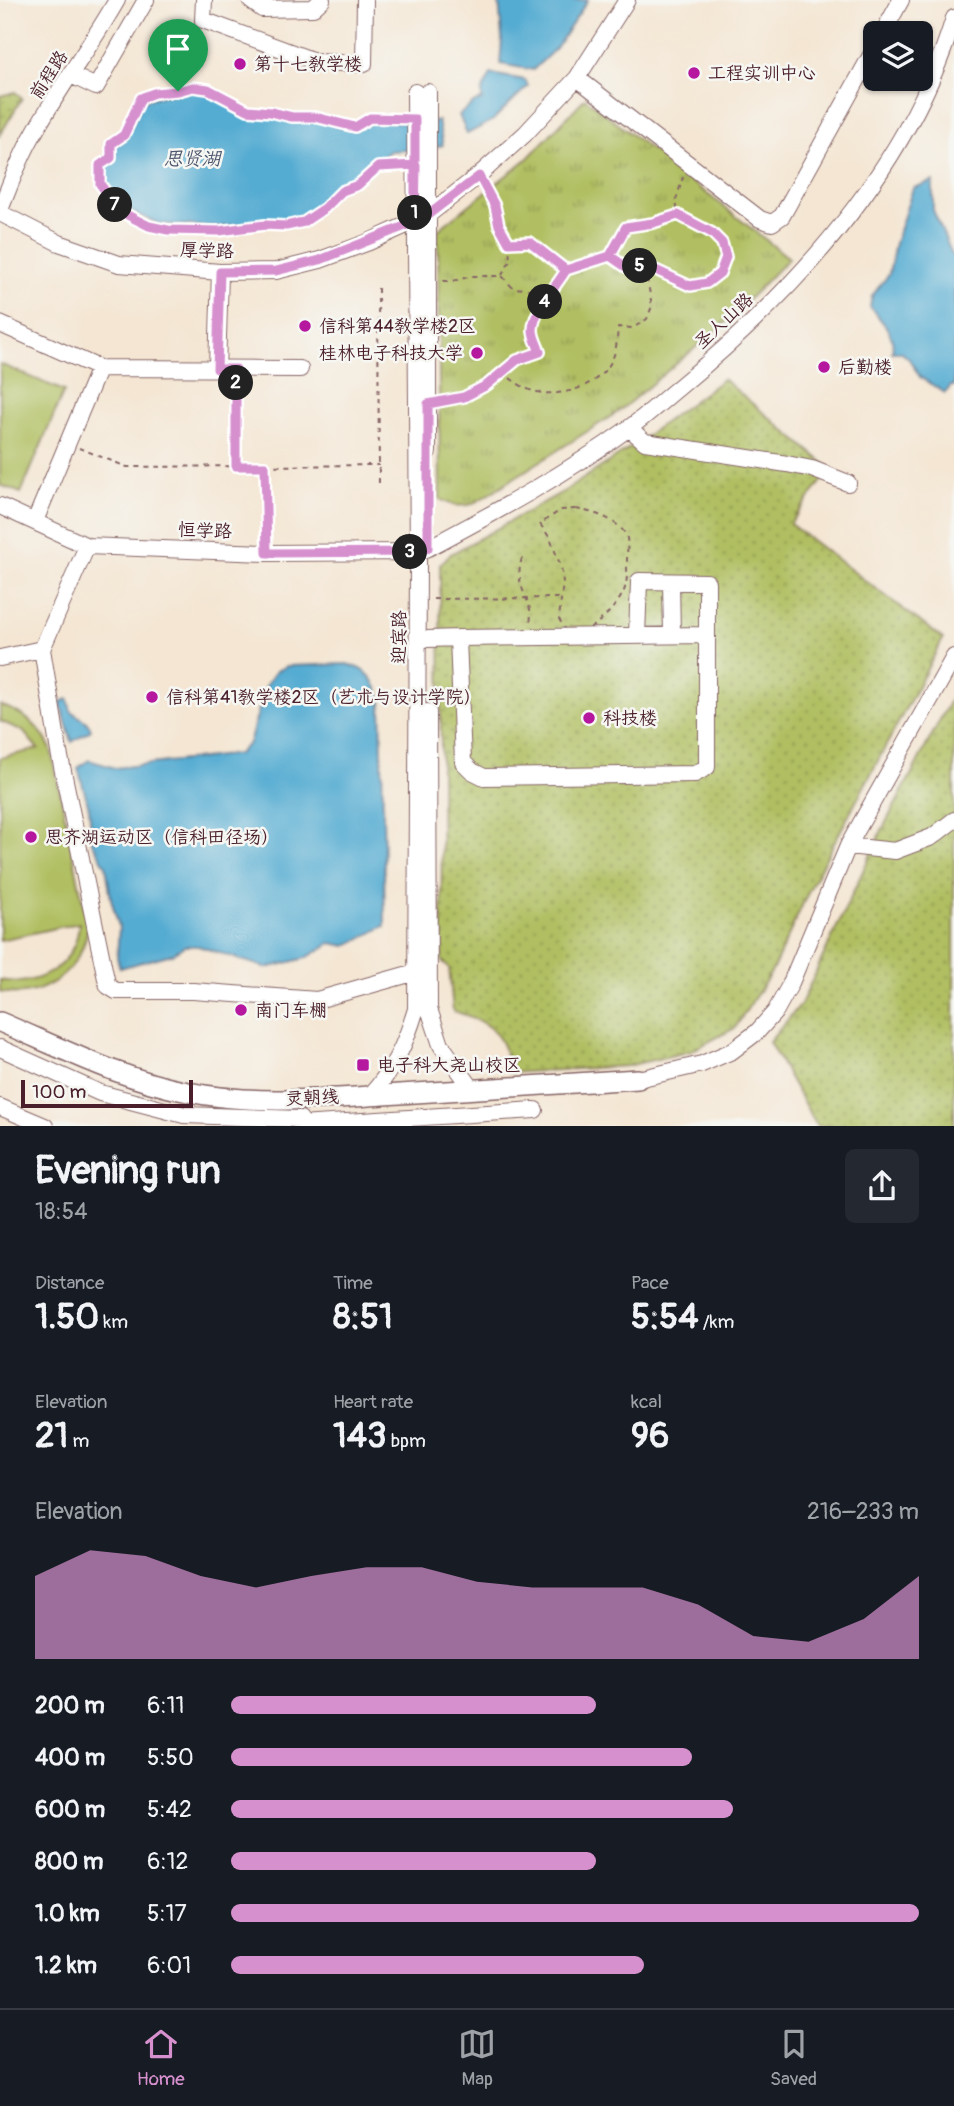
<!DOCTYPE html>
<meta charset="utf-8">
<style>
body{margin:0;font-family:Pangolin,"LXGW WenKai TC",sans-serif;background:#242831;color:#f1f3f6;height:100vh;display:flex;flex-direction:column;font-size:26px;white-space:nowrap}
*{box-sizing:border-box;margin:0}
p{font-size:23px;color:#9ea1a6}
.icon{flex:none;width:38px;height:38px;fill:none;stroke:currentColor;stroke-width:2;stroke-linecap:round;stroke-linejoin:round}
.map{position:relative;height:1126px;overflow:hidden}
.panel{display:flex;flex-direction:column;background:#171b24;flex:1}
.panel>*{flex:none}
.controls{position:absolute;left:863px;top:21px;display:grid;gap:14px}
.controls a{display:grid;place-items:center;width:70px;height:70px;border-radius:10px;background:#171b24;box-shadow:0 2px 5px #0004;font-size:35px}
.scale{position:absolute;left:21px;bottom:18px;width:172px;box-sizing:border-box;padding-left:7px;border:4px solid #4a1f2b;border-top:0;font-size:19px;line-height:24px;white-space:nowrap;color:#4a1f2b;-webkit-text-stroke:5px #f6f6f2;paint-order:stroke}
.pin{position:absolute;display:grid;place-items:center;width:60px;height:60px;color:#fff;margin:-72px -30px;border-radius:50% 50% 50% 0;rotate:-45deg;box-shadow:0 0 7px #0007}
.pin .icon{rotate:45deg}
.km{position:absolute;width:35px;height:35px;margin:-18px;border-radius:50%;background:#222;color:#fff;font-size:19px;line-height:35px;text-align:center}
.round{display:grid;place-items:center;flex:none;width:74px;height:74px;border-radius:10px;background:#242831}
.headline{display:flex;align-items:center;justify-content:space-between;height:119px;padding:0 35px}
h1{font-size:38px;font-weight:700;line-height:52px}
.figures{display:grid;grid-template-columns:repeat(3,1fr);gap:10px;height:119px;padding:7px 35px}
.figures div{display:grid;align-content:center}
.figures b{font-size:35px;font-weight:700}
.figures small{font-size:19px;font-weight:400}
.figures p{font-size:19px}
.chart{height:196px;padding:14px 35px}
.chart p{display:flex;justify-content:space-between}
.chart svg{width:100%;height:126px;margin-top:7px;fill:#d690ce;opacity:.7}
ul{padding:0 35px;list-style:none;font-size:23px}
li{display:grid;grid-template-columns:112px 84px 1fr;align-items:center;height:52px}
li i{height:18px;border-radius:9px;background:#d690ce}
.menu{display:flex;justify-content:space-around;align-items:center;height:98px;border-top:2px solid #363941;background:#171b24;font-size:19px;color:#9ea1a6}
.menu a{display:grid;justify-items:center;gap:4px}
.menu .selected{color:#d690ce}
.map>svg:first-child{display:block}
.grass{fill:url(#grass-dots);stroke:#7e6f46;stroke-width:2}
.park{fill:url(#park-tufts);stroke:#7e6f46;stroke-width:2}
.pitch{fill:#b1bf62;stroke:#7e6f46;stroke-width:2}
.water{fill:#55acd2;stroke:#50667e;stroke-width:2}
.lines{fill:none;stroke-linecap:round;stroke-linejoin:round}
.minor-casing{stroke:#866566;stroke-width:18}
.major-casing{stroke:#866566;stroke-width:22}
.path{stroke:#866566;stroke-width:2;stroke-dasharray:5 5;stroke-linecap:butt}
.minor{stroke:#fff;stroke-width:16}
.major{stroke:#fff;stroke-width:19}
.route-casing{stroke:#fff;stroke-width:14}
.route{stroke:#d690ce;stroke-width:9}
.poi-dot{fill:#b5179e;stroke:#f6f6f2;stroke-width:2.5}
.labels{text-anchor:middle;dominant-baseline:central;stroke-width:5;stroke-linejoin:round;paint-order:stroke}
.poi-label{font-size:18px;fill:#4a1f2b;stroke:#f6f6f2;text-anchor:start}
.street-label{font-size:18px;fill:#4a1f2b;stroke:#f6f6f2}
.water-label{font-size:19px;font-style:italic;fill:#4e576e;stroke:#f6f6f2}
</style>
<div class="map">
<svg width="954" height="1126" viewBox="0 0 954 1126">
<defs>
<pattern id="grass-dots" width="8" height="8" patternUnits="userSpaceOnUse" patternTransform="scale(1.75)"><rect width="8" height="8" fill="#b1bf62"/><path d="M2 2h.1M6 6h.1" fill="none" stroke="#929b51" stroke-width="1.8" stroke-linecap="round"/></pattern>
<pattern id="park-tufts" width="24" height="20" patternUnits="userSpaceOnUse" patternTransform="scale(1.75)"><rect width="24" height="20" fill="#b1bf62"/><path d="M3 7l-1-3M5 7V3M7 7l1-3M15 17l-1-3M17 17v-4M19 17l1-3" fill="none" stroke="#929b51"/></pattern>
</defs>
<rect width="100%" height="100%" fill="#f6f6f2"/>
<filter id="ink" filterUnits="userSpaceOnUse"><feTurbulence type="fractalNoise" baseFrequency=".0143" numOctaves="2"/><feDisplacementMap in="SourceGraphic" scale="14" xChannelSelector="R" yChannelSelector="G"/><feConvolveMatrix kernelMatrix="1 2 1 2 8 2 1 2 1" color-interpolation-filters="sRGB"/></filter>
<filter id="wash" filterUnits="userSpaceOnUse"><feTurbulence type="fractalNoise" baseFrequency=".00686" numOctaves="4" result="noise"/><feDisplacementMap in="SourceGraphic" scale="28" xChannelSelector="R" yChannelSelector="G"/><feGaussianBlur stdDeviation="1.57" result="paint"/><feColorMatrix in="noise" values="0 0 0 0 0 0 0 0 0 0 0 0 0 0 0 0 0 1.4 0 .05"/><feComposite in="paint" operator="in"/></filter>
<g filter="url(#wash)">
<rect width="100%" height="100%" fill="#f4e6d3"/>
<path class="grass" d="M15 92 22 98 0 135V96Z
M723 379 831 469 790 524 943 639 812 884 772 971 735 1028 691 1051 627 1066 509 1073C506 1034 489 1021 453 1011L449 968 442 961 440 565 449 555 563 492 630 448Z
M954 693V1126H817L769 1042 801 1004 882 830Z"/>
<path class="park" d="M585 98 789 258 724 324 618 412 473 504C459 507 452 506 440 499L438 230 527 159Z"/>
<path class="pitch" d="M0 364 64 391 21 493 0 485Z
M0 705C24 713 40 726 51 749L88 927C81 971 45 1000 0 992V980C39 989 77 964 79 923L0 940V758L38 749 23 731 0 721Z"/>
<path class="water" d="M499 0H588L556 48 533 70 500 64 502 39Z
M491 74 525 80 528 86 492 121 467 134 459 115 475 102 482 100V91Z
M193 90 208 92 247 113 269 115 290 120H315L354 130 373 122 438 121 443 145 429 149 390 151 354 181 342 186 322 205 301 217 285 223 266 221 220 227 160 224 136 214 115 200 105 185V165L115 162V147L126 137 143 101C159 94 177 95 193 90Z
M933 181V210L954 259V386H951L945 393 920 377 909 359 901 352H892C896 333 882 322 870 307L872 296 889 274 895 243 913 188Z
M347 664C368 670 373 677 381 697L385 926 346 946 331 943 306 958 267 968 198 946H184L172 954 120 968 117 957 119 927 111 899 106 866 92 842 89 808 78 768 89 760 115 768 238 754 249 743 266 685 276 671 287 666Z
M68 699 71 711 88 723 91 730 72 742 60 702Z"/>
</g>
<g filter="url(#ink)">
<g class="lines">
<g class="minor-casing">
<path id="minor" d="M204 0 203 20 317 62 364 64 365 0
M250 0 262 9 313 8 322 0
M883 33 901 0
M71 75 96 87 146 0
M577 78 760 219 772 223 782 216 875 48
M0 210C10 185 19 159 33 135 58 89 91 46 117 0
M0 213 59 243 119 264 220 272 276 271 320 260 369 242 428 215 479 175 525 134 577 78 627 0
M0 324 99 368
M217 369 220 272
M629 428 645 442 787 464 812 469 848 483
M428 452V92
M0 506 87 546 267 553 418 552 428 548C496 512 566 474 629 428 646 416 662 401 678 388 796 291 909 167 954 18
M35 521 99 368 300 369
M671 582 672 635
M637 636 639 581 707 582V635
M428 639 458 638 707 635V767L695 774 484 777 472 771 463 762 458 638
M42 649 59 752 106 979 108 986 116 991H193L317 1000 416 972
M0 658 42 649 87 546
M428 712 429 1009 441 1045 473 1090
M848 846 895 851 932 837 954 820
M0 1048 100 1093 184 1115 300 1119
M638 1079 702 1064 732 1051 757 1032 775 1012 790 985 848 846 954 657
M370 1096C395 1067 405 1045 416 1009L418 563 415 92
M0 1107 45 1126
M300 1125 535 1110"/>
</g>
<g class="major-casing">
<path id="major" d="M0 1022C61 1048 123 1080 188 1092 253 1105 319 1099 384 1095 468 1090 553 1085 638 1079"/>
</g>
<path class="path" d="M401 166C371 168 381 170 359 184 353 188 345 189 340 193 328 203 318 217 302 222 288 227 275 224 260 226 209 231 97 244 101 165L111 158V144L124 135 141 98 154 93 193 87 208 89 248 110 292 117H315L355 127 370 118H402
M485 188C495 206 499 225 508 243L530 242 565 270
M611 255 626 227 653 224 678 215
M502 275 510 261 509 244
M443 281H453L472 276H502L513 288 553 291
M378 288 379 487
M502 372C511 379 520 386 530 390 558 400 599 387 612 360 617 349 617 338 618 327L633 328 647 319 652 306 645 267
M236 384V466
M443 401C459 398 475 394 489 384 510 368 513 361 540 352 538 346 533 337 533 330 533 311 556 287 566 270L610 256 626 267 645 265 690 286 707 283 720 273 726 257 722 243 712 233 678 215 676 200 683 177
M79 448 127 467 379 465
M265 467 266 538
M576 509C593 512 621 520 627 538 628 544 627 554 627 560 627 571 628 583 623 593 612 614 590 629 572 642L559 619 563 582 561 567 550 538 540 524 561 510Z
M522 558C512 590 535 598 530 624
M433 599 560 598"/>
<use href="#minor" class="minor"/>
<use href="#major" class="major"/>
</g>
</g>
<g class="lines" filter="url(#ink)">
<g class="route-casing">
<path id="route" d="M178 91 193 87 208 89 248 110 271 112 292 117H315L355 127 370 118 415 119V222L320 260 276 271 220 272 217 369H236V466H265L267 553 418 552 428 548V404L464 397 487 385 517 360 540 352C538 346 533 337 533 330 533 311 556 287 566 270L610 256 626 227 653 223 678 215 712 233 722 243 726 257 720 273 707 283 690 286 645 265 626 267 610 256 566 270 530 242 509 243 499 225 495 206 479 176 428 215 415 222 416 165 378 167 358 185 342 191 325 208 304 222 286 226 265 225 219 231 168 230 149 226 135 219 120 211 100 184V165L111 158V144L124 135 141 98 154 93 178 91"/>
</g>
<use href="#route" class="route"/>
</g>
<g class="poi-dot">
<circle cx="240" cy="64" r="7"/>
<circle cx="694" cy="73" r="7"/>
<circle cx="305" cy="326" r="7"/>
<circle cx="477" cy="353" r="7"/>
<circle cx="824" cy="367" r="7"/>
<circle cx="152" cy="697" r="7"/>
<circle cx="589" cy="718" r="7"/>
<circle cx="31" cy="837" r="7"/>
<circle cx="241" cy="1010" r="7"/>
<rect x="356" y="1058" width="14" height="14" rx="3.5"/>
</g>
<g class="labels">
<g class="poi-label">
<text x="254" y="64">第十七教学楼</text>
<text x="708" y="73">工程实训中心</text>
<text x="319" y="326">信科第44教学楼2区</text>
<text x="463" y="353" text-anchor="end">桂林电子科技大学</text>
<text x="838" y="367">后勤楼</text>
<text x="166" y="697">信科第41教学楼2区（艺术与设计学院）</text>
<text x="603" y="718">科技楼</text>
<text x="45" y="837">思齐湖运动区（信科田径场）</text>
<text x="255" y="1010">南门车棚</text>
<text x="377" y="1065">电子科大尧山校区</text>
</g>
<g class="street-label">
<text transform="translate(49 75) rotate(-57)">前程路</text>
<text transform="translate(207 251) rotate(2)">厚学路</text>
<text transform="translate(724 321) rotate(-43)">圣人山路</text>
<text transform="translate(205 531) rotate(2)">恒学路</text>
<text transform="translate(399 637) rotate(-90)">迎宾路</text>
<text transform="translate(312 1098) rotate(-2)">灵朝线</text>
</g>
<g class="water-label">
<text x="192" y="159">思贤湖</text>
</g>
</g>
</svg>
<div class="controls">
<a><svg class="icon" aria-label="layers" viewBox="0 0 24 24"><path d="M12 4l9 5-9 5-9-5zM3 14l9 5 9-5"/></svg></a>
</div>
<div class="scale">100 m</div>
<div class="pin" style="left:178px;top:91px;background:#1e9e55"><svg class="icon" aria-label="arrive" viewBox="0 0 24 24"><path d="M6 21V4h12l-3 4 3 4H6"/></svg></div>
<b class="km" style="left:415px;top:213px">1</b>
<b class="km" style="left:236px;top:383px">2</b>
<b class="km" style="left:410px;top:552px">3</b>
<b class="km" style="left:545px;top:302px">4</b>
<b class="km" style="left:640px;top:266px">5</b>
<b class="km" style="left:115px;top:205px">7</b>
</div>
<section class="panel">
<div class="headline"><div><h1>Evening run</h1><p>18:54</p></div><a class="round"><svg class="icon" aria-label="share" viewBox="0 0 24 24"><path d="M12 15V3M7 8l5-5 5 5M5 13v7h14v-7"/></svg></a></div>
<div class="figures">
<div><p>Distance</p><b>1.50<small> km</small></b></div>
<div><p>Time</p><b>8:51</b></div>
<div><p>Pace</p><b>5:54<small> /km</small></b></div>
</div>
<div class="figures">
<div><p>Elevation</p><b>21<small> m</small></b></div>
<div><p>Heart rate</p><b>143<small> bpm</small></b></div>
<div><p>kcal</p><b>96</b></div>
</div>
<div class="chart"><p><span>Elevation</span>216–233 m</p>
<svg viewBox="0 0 160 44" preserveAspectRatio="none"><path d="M0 44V15L10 6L20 8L30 15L40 19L50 15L60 12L70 12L80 17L90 19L100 19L110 19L120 25L130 36L140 38L150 30L160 15V44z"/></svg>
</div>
<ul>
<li><b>200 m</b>6:11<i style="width:53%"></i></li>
<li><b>400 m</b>5:50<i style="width:67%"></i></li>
<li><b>600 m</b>5:42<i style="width:73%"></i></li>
<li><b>800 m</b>6:12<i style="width:53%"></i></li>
<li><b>1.0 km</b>5:17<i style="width:100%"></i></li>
<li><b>1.2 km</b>6:01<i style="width:60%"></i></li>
</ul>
</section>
<nav class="menu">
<a class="selected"><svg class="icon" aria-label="home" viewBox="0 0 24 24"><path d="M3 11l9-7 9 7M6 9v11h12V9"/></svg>Home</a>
<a><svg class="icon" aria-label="map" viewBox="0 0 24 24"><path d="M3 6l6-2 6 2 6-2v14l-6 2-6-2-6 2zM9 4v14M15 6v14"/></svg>Map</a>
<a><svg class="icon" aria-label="saved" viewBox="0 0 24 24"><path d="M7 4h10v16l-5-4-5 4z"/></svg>Saved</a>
</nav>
